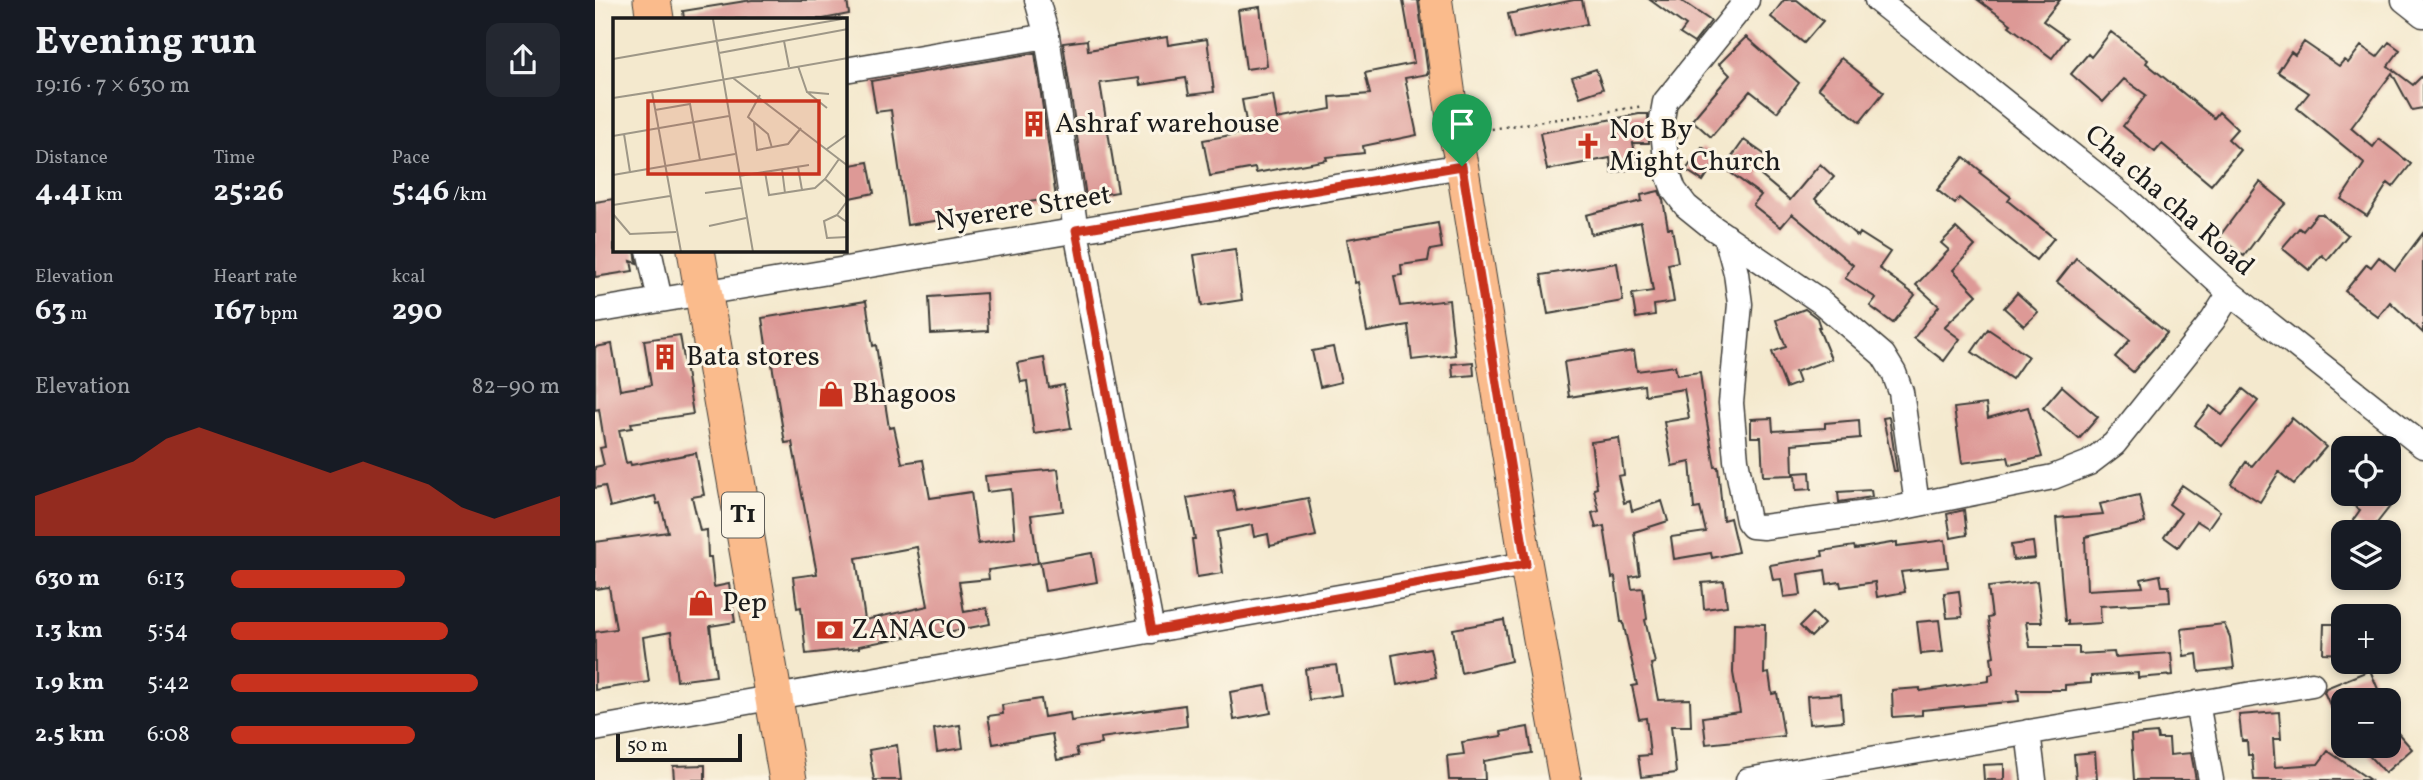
<!DOCTYPE html>
<meta charset="utf-8">
<style>
body{margin:0;font-family:Vollkorn,serif;background:#242831;color:#f1f3f6;height:100vh;display:flex;flex-direction:column;font-size:26px;white-space:nowrap}
*{box-sizing:border-box;margin:0}
p{font-size:23px;color:#9ea1a6}
.icon{flex:none;width:38px;height:38px;fill:none;stroke:currentColor;stroke-width:2;stroke-linecap:round;stroke-linejoin:round}
.map{position:relative;flex:1;overflow:hidden}
.sheet{display:flex;flex-direction:column;background:#171b24;width:595px}
.sheet>*{flex:none}
.controls{position:absolute;left:1736px;top:436px;display:grid;gap:14px}
.controls a{display:grid;place-items:center;width:70px;height:70px;border-radius:14px;background:#171b24;box-shadow:0 4px 10px #0003;font-size:35px}
.scale{position:absolute;left:21px;bottom:18px;width:126px;box-sizing:border-box;padding-left:7px;border:4px solid #1c1c1c;border-top:0;font-size:19px;line-height:24px;white-space:nowrap;color:#1c1c1c;-webkit-text-stroke:5px #fcf5e5;paint-order:stroke}
.pin{position:absolute;display:grid;place-items:center;width:60px;height:60px;color:#fff;margin:-72px -30px;border-radius:50% 50% 50% 0;rotate:-45deg;box-shadow:0 0 7px #0007}
.pin .icon{rotate:45deg}
.round{display:grid;place-items:center;flex:none;width:74px;height:74px;border-radius:14px;background:#242831}
.summary{display:flex;align-items:center;justify-content:space-between;height:119px;padding:0 35px}
h1{font-size:38px;font-weight:700;line-height:52px}
.figures{display:grid;grid-template-columns:repeat(3,1fr);gap:10px;height:119px;padding:7px 35px}
.figures div{display:grid;align-content:center}
.figures b{font-size:30px;font-weight:700}
.figures small{font-size:19px;font-weight:400}
.figures p{font-size:19px}
.chart{height:196px;padding:14px 35px}
.chart p{display:flex;justify-content:space-between}
.chart svg{width:100%;height:126px;margin-top:7px;fill:#c8321e;opacity:.7}
ul{padding:0 35px;list-style:none;font-size:23px}
li{display:grid;grid-template-columns:112px 84px 1fr;align-items:center;height:52px}
li i{height:18px;border-radius:9px;background:#c8321e}
main{display:flex;flex:1;min-height:0}
.map>svg:first-child{display:block}
.building{fill:#dd9996;fill-rule:evenodd}
.lines{fill:none;stroke-linecap:round;stroke-linejoin:round}
.minor-casing{stroke:#3c3b37;stroke-width:27}
.major-casing{stroke:#3c3b37;stroke-width:34}
.highway-casing{stroke:#3c3b37;stroke-width:39}
.path{stroke:#3c3b37;stroke-width:2.5;stroke-dasharray:2 5;stroke-linecap:butt}
.minor{stroke:#fff;stroke-width:24}
.major{stroke:#fabb8c;stroke-width:32}
.highway{stroke:#fabb8c;stroke-width:37}
.route-casing{stroke:#fff;stroke-width:14}
.route{stroke:#c8321e;stroke-width:9}
.labels{text-anchor:middle;dominant-baseline:central;stroke-width:6;stroke-linejoin:round;paint-order:stroke}
.shield{fill:#fcf5e5;stroke:#5f5d58;stroke-width:2}
.shield-label{font-size:26px;font-weight:bold;fill:#1c1c1c}
.poi-label{font-size:28px;fill:#1c1c1c;stroke:#fcf5e5;text-anchor:start}
.street-label{font-size:28px;fill:#1c1c1c;stroke:#fcf5e5}
.inset-road{fill:none;stroke:#9e9787;stroke-width:2}
.view{fill:#c8321e;fill-opacity:0.15;stroke:#c8321e;stroke-width:3.5}
.inset-edge{fill:none;stroke:#1c1c1c;stroke-width:3.5}
</style>
<main>
<section class="sheet">
<div class="summary"><div><h1>Evening run</h1><p>19:16 · 7 × 630 m</p></div><a class="round"><svg class="icon" aria-label="share" viewBox="0 0 24 24"><path d="M12 15V3M7 8l5-5 5 5M5 13v7h14v-7"/></svg></a></div>
<div class="figures">
<div><p>Distance</p><b>4.41<small> km</small></b></div>
<div><p>Time</p><b>25:26</b></div>
<div><p>Pace</p><b>5:46<small> /km</small></b></div>
</div>
<div class="figures">
<div><p>Elevation</p><b>63<small> m</small></b></div>
<div><p>Heart rate</p><b>167<small> bpm</small></b></div>
<div><p>kcal</p><b>290</b></div>
</div>
<div class="chart"><p><span>Elevation</span>82–90 m</p>
<svg viewBox="0 0 160 44" preserveAspectRatio="none"><path d="M0 44V30L10 26L20 22L30 18L40 10L50 6L60 10L70 14L80 18L90 22L100 18L110 22L120 26L130 34L140 38L150 34L160 30V44z"/></svg>
</div>
<ul>
<li><b>630 m</b>6:13<i style="width:53%"></i></li>
<li><b>1.3 km</b>5:54<i style="width:66%"></i></li>
<li><b>1.9 km</b>5:42<i style="width:75%"></i></li>
<li><b>2.5 km</b>6:08<i style="width:56%"></i></li>
</ul>
</section>
<div class="map">
<svg width="1828" height="780" viewBox="0 0 1828 780">
<rect width="100%" height="100%" fill="#fcf5e5"/>
<filter id="ink" filterUnits="userSpaceOnUse"><feTurbulence type="fractalNoise" baseFrequency=".0143" numOctaves="2"/><feDisplacementMap in="SourceGraphic" scale="14" xChannelSelector="R" yChannelSelector="G"/><feConvolveMatrix kernelMatrix="1 2 1 2 8 2 1 2 1" color-interpolation-filters="sRGB"/></filter>
<filter id="wash" filterUnits="userSpaceOnUse"><feTurbulence type="fractalNoise" baseFrequency=".00686" numOctaves="4" result="noise"/><feDisplacementMap in="SourceGraphic" scale="28" xChannelSelector="R" yChannelSelector="G"/><feGaussianBlur stdDeviation="1.57" result="paint"/><feColorMatrix in="noise" values="0 0 0 0 0 0 0 0 0 0 0 0 0 0 0 0 0 1.4 0 .05"/><feComposite in="paint" operator="in"/></filter>
<g filter="url(#wash)">
<rect width="100%" height="100%" fill="#f4e9ce"/>
<g id="blocks">
<path class="building" d="M157 0H252L254 14 228 19H89L88 11Z
M808 0H823L833 74 810 78 822 135 768 146 769 153 731 157 732 160 661 173 660 168 615 176 608 140 653 132 647 100 678 95 682 119 736 109 735 97 775 94 770 73 819 63Z
M979 0H987L992 24 919 39 913 14Z
M1055 0H1085L1116 21 1099 43 1085 34 1091 26Z
M1189 0H1202L1228 21 1209 43 1176 17Z
M1383 0H1465L1448 21 1472 38 1457 58 1414 26 1416 24Z
M665 7 672 66 651 69 643 10Z
M1516 32 1553 60 1551 63 1619 118 1624 112 1642 129 1633 139 1645 150 1616 185 1567 144 1560 152 1528 126 1551 95 1529 79 1508 102 1476 74 1493 54 1496 57Z
M572 37 573 45 612 39 619 92 594 95 591 78 545 85 544 78 505 83 523 192 491 197 468 43 492 40 493 50Z
M1151 37 1204 83 1182 112 1155 91 1116 137 1097 120 1135 75 1124 64Z
M1709 42 1744 66 1749 60 1753 63 1766 46 1782 57 1794 42 1805 50 1793 66 1818 85 1828 75V108L1817 110 1797 73 1756 128 1778 147 1784 139 1816 164 1798 187 1793 183 1772 216 1746 199 1769 164 1767 161 1702 108 1714 93 1683 72 1696 52 1700 55Z
M440 53 461 198 427 203 381 215 312 225 296 110 281 112 276 81Z
M1246 58 1289 92 1265 122 1223 88Z
M1001 69 1008 89 985 97 977 77Z
M1044 114H1053L1054 143H1038L1043 168 1017 173 1015 158 952 170 945 133Z
M1149 140 1176 159 1165 175 1195 200 1225 164 1239 177 1220 199 1263 237 1265 233 1295 252 1284 268 1320 295 1298 323 1275 306 1281 298 1250 278 1258 265 1197 214 1186 227 1158 205 1166 195 1129 168Z
M1107 147 1123 158 1108 181 1091 170Z
M1369 157 1386 171 1385 173 1416 197 1413 201 1459 238 1441 260 1364 198 1360 204 1342 190Z
M273 162 279 193 250 199V166Z
M1665 182 1691 203 1678 217 1649 256 1624 237Z
M1064 191 1068 200 1073 228H1077L1083 262 1073 264 1079 302 1059 305 1060 315 1041 318 1037 294 1058 291 1046 222 996 234 991 215 1047 201 1046 195Z
M19 199V250H40L42 263 36 261 38 271 0 277V202Z
M1722 214H1727L1753 235 1732 260 1727 255 1714 270 1687 248 1704 228 1708 231Z
M843 223 847 248 835 250 833 261 806 265 807 275 799 276 805 306 854 300 860 355 817 360 813 325 772 332 763 282 760 283 752 239Z
M1361 228 1380 246 1358 270 1382 295 1349 327 1365 339 1349 361 1319 338 1344 306 1321 285 1354 250 1346 243Z
M1828 233V333L1795 302 1783 317 1750 291 1772 264 1776 267 1784 257 1800 270Z
M640 249 647 300 607 306 599 255Z
M1481 258 1572 333 1538 372 1520 357 1535 340 1462 282Z
M1022 263 1028 301 953 314 946 275Z
M391 293 393 331 336 334 334 297Z
M1422 293 1443 312 1429 326 1409 308Z
M271 301 278 346 281 345 294 428 299 427 307 463 328 460 335 498 376 492 383 544 420 538 416 489 392 492 390 476 463 469 468 511 436 515 443 563 393 570 394 579 364 582 369 612 392 608 395 624 336 635 335 632 264 646V648L211 654 206 607 202 608 198 577 222 574 197 442 190 443 176 358H173L167 318ZM322 547 333 606 270 620 261 558Z
M1210 309 1222 318 1225 327H1223L1236 359 1200 372 1204 383 1191 388 1177 352 1191 347 1181 320Z
M1393 329 1433 356 1417 379 1377 352Z
M85 335 98 414 36 423 37 428 24 430 31 463 35 462 36 465 101 453 109 495 97 497 105 531 112 530 113 557H116L119 587 134 584 140 622 115 626 121 676 82 681 76 632 48 637 54 682 0 690V632L21 629 14 587 0 589V542L73 532 65 503 62 504 60 496 15 507 10 486 0 488V467L9 465 5 448 10 447 4 409 0 410V347L17 344 25 390 56 385 49 340Z
M738 347 746 382 725 387 717 351Z
M1039 351 1042 371 1080 366 1082 375 1105 372 1109 405 1120 467H1123L1128 520 1135 518 1143 552 1117 558 1116 553 1079 559 1076 537 1111 532 1105 508 1099 509 1095 462 1077 466 1069 422 1094 418 1089 389 1050 395 1049 385 974 397 969 362Z
M449 358 454 388 469 385 476 428 439 434 432 381 426 382 422 363Z
M878 362 879 375 858 377 857 364Z
M1467 386 1503 417 1484 439 1448 408Z
M1648 389 1663 401 1627 446 1600 425 1615 406 1627 415Z
M1391 404 1393 418 1433 407 1447 457 1415 465 1413 457 1367 463 1359 408Z
M1294 417 1302 471H1299L1288 418Z
M1177 418 1178 431 1230 428V423L1264 420 1265 438 1197 444 1198 475 1168 476 1166 437H1156V419Z
M1697 418 1731 447 1699 484 1684 472 1665 502 1636 484 1651 462 1657 466Z
M1024 438 1029 475 1023 476 1029 503 1035 501 1037 511 1067 501 1073 521 1039 532 1045 575 1035 577 1037 589 1048 588 1052 619 1050 620 1060 663 1056 664 1063 700 1095 699 1096 726H1076L1081 773 1046 777 1043 756 1055 755 1051 718 1044 719 1037 686 1042 685 1028 622H1026L1020 577 1017 578 1009 526 1001 528 997 513 1004 511 999 489 1002 488 996 442Z
M1215 472 1216 489 1201 490 1200 473Z
M1587 485 1625 511 1613 528 1602 521 1583 547 1569 537 1586 513 1574 504Z
M638 490 642 511 713 498 721 536 675 546 673 534 659 537 657 525 622 532 628 573 602 577 597 539H600L592 498Z
M1276 490 1277 497 1244 502 1243 492Z
M1742 494H1791L1800 500 1775 532 1758 520 1765 510Z
M1544 495 1550 523 1490 537 1492 590 1548 587 1546 579 1565 575 1567 586H1574L1575 602 1505 606 1506 623 1473 625V621H1470L1461 518 1508 514 1505 504Z
M1369 510 1372 535 1356 538 1352 514Z
M1350 540 1353 567 1306 572 1310 592 1282 597 1280 582 1246 587 1245 582 1232 584 1230 570 1203 574 1206 595 1189 597 1186 579 1178 580 1175 565 1228 556 1227 551 1259 546 1260 549 1302 542V546Z
M1438 542 1440 558 1418 560 1416 545Z
M497 553 502 582 450 591 445 562Z
M1129 581 1132 606 1109 609 1107 583Z
M1442 581 1447 622H1431L1435 647H1484V654L1519 652 1520 657 1576 653 1578 675 1543 678V673L1496 676V683L1470 685V690H1423L1424 701 1327 710V715L1298 717 1297 690 1325 688V691L1394 681V675L1398 674 1396 657 1399 656 1393 618 1397 617 1393 587Z
M1364 591 1367 617 1352 618 1349 593Z
M1218 613 1229 624 1216 637 1205 626Z
M909 620 916 661 866 673 858 629Z
M1344 620 1348 652 1326 654 1322 622Z
M1139 623 1170 624 1169 674 1174 673 1177 694 1182 693 1189 736 1111 744 1108 717 1145 712 1138 673Z
M1629 624 1635 637 1639 668 1604 672 1602 654 1589 656 1586 629Z
M1729 624H1748V654L1728 653Z
M835 648 841 677 802 685 797 655Z
M741 665 746 695 714 700 710 669Z
M1775 670 1785 694 1771 700H1748V710L1739 714 1729 692 1731 688Z
M671 686 676 713 639 720 635 692Z
M1246 694 1248 721 1214 724 1212 696Z
M446 699 449 717 475 713 476 721 590 705 592 726 505 738 506 744 481 748 483 756 462 760 457 734 398 744 393 716 408 714 407 705Z
M1684 712 1686 739H1678L1680 767 1723 764 1733 751 1775 780H1659L1657 755H1653L1652 741H1647L1644 715Z
M1794 723 1817 749 1790 773 1765 746H1794Z
M365 725 368 748 342 752 339 729Z
M933 727 937 753 889 761 890 780H854L852 756 869 754 867 742 907 736 906 732Z
M1562 733 1563 739H1574L1575 755 1596 753 1601 780H1539L1536 735Z
M302 745 306 780H279L274 750Z
M1500 752 1502 780H1481L1479 754Z
M1409 764V780H1389L1388 765Z
M110 765V780H79L78 766Z"/>
</g>
</g>
<g filter="url(#ink)">
<use href="#blocks" fill-opacity="0" stroke="#3c3b37" stroke-width="2"/>
<g class="lines">
<g class="minor-casing">
<path id="minor" d="M442 0 452 36
M1152 0 1070 102 1067 119 1072 171 1079 190 1091 206 1117 227 1225 301 1288 355 1299 373 1306 392 1322 504
M1282 0 1535 202 1635 293 1828 446
M1809 0 1828 15
M250 70 452 36 481 231 557 631
M1131 236 1141 273 1145 304 1136 403 1141 460 1153 521 1157 526 1168 527 1294 510 1458 477 1494 463 1519 444 1618 320 1635 293
M54 250 65 300
M0 311 867 166
M1602 703 1616 780
M0 729 931 564
M1433 732 1439 780
M1153 780 1717 684"/>
</g>
<g class="major-casing">
<path id="major" d="M841 0 860 135 867 166 931 564 970 780"/>
</g>
<g class="highway-casing">
<path id="highway" d="M57 0 60 19
M101 250 193 780"/>
</g>
<path class="path" d="M883 131 1049 106"/>
<use href="#minor" class="minor"/>
<use href="#major" class="major"/>
<use href="#highway" class="highway"/>
</g>
</g>
<g class="lines" filter="url(#ink)">
<g class="route-casing">
<path id="route" d="M867 166 931 564 557 631 481 230Z"/>
</g>
<use href="#route" class="route"/>
</g>
<defs>
<g id="building-bare" transform="scale(2.1)"><path d="M-4-6H4V6H1V3H-1V6H-4ZM-2.5-4.3h1.7v1.8h-1.7ZM.8-4.3h1.7v1.8H.8ZM-2.5-1h1.7V.8h-1.7ZM.8-1h1.7V.8H.8Z" fill="#c8321e" stroke="#fcf5e5" stroke-width="2.5" paint-order="stroke"/></g>
<g id="church-bare" transform="scale(2.1)"><path d="M-1.2-6h2.4v3.5h3.3v2.4h-3.3V6h-2.4V-.1h-3.3v-2.4h3.3Z" fill="#c8321e" stroke="#fcf5e5" stroke-width="2.5" paint-order="stroke"/></g>
<g id="shop-bare" transform="scale(2.1)"><path d="M-5-2.5h2.3a2.7 3.5 0 0 1 5.4 0H5L5.5 6h-11ZM-1.5-2.5h3a1.5 2.3 0 0 0-3 0Z" fill="#c8321e" stroke="#fcf5e5" stroke-width="2.5" paint-order="stroke"/></g>
<g id="bank-bare" transform="scale(2.1)"><path d="M-6-4H6V4H-6ZM0-2.3a2.3 2.3 0 1 0 0 4.6a2.3 2.3 0 1 0 0-4.6Z" fill="#c8321e" stroke="#fcf5e5" stroke-width="2.5" paint-order="stroke"/></g>
</defs>
<g fill-rule="evenodd">
<use href="#building-bare" x="439" y="124"/>
<use href="#church-bare" x="993" y="146"/>
<use href="#building-bare" x="70" y="357"/>
<use href="#shop-bare" x="236" y="394"/>
<use href="#shop-bare" x="106" y="603"/>
<use href="#bank-bare" x="235" y="630"/>
</g>
<g class="labels">
<rect class="shield" x="127" y="492.5" width="42" height="45" rx="5"/>
<g class="shield-label">
<text x="148" y="515">T1</text>
</g>
<g class="poi-label">
<text x="460" y="124">Ashraf warehouse</text>
<text x="1014" y="130">Not By<tspan x="1014" dy="32">Might Church</tspan></text>
<text x="91" y="357">Bata stores</text>
<text x="257" y="394">Bhagoos</text>
<text x="127" y="603">Pep</text>
<text x="256" y="630">ZANACO</text>
</g>
<g class="street-label">
<text transform="translate(1574 201) rotate(41)">Cha cha cha Road</text>
<text transform="translate(428 209) rotate(-9)">Nyerere Street</text>
</g>
</g>
<g transform="translate(18 18)">
<rect width="234" height="234" fill="#f4e9ce"/>
<path class="inset-road" d="M100 1 140 234M171 23 176 49M106 35 235 11M0 41 229 1M185 48 194 74 216 76M120 60 235 148M39 74 235 40M194 74 214 90M147 77 135 99 155 116 159 130M0 80 39 74 68 234M42 92 77 86 87 142M141 105 144 132 175 126 188 110M11 116 17 154M0 118 116 98M214 131 235 116M226 141 212 161 235 181M185 149 189 172M169 151 172 175M152 154 156 177 202 170 212 161M0 157 122 136M126 158 196 147M92 175 128 170M235 182 224 197 235 205M0 187 57 178M0 196 17 216 63 214M224 197 211 203 214 220 235 219M96 208 133 200"/>
<path class="view" d="M35 83H206V156H35Z"/>
<rect width="234" height="234" class="inset-edge"/>
</g>
</svg>
<div class="controls">
<a><svg class="icon" aria-label="locate" viewBox="0 0 24 24"><circle cx="12" cy="12" r="6"/><path d="M12 2v4M12 18v4M2 12h4M18 12h4"/></svg></a>
<a><svg class="icon" aria-label="layers" viewBox="0 0 24 24"><path d="M12 4l9 5-9 5-9-5zM3 14l9 5 9-5"/></svg></a>
<a>+</a>
<a>−</a>
</div>
<div class="scale">50 m</div>
<div class="pin" style="left:867px;top:166px;background:#1e9e55"><svg class="icon" aria-label="arrive" viewBox="0 0 24 24"><path d="M6 21V4h12l-3 4 3 4H6"/></svg></div>
</div>
</main>
